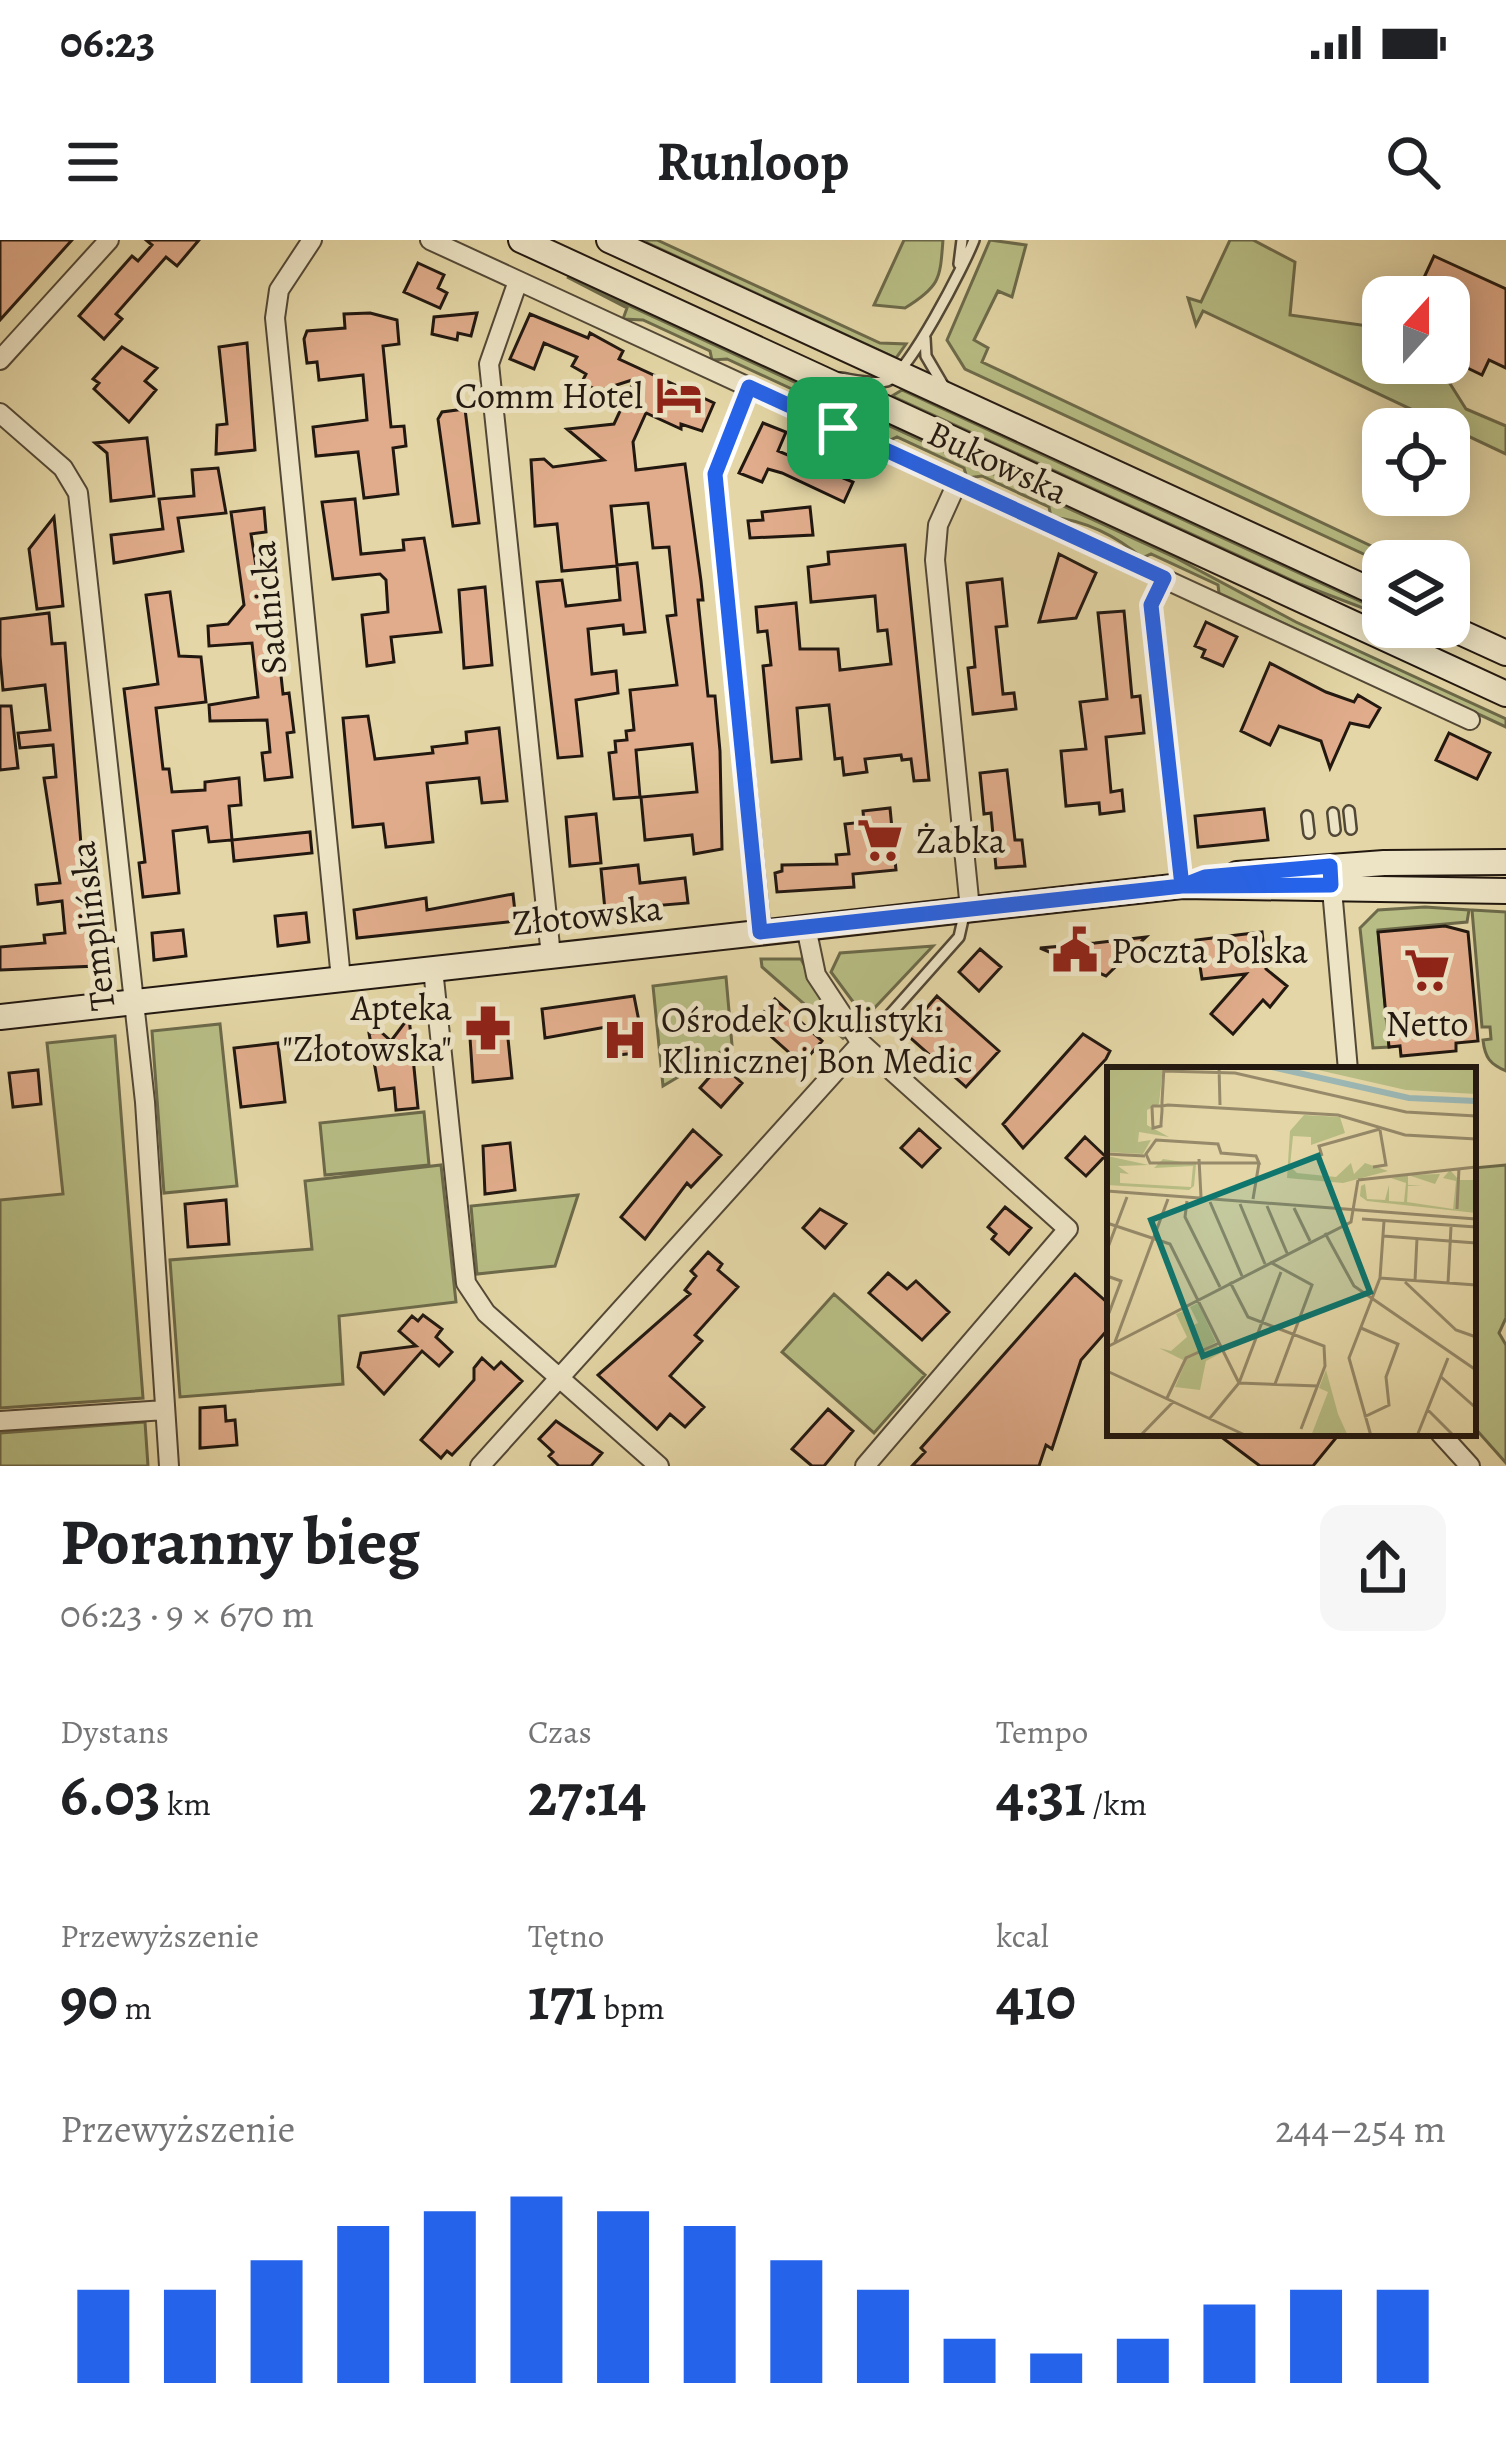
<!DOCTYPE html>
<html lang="pl">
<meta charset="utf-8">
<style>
body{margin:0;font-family:Alegreya,serif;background:#f6f6f6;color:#202124;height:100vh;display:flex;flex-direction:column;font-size:45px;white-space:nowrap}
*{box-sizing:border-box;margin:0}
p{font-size:39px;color:#757577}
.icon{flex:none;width:66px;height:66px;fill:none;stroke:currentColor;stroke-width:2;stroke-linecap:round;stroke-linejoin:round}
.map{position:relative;height:1226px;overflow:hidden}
.sheet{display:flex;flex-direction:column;background:#fff;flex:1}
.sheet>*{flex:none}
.needle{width:78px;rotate:21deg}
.controls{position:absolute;left:1362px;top:36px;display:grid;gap:24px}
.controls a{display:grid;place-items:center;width:108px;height:108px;border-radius:24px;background:#fff;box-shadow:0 6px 30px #0003;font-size:60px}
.pin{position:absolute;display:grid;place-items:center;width:102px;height:102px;color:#fff;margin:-51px;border-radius:24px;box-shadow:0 6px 18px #0006}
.round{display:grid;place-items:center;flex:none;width:126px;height:126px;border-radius:24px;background:#f6f6f6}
.summary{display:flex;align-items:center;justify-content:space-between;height:204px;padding:0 60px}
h1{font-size:66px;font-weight:700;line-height:90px}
.figures{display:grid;grid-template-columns:repeat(3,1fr);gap:18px;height:204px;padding:12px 60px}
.figures div{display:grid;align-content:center}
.figures b{font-size:60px;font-weight:700}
.figures small{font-size:33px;font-weight:400}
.figures p{font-size:33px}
.chart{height:336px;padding:24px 60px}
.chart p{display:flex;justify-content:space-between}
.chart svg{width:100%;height:216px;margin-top:12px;stroke:#2563eb;stroke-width:6}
.status{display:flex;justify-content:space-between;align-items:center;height:84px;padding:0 60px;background:#fff;direction:ltr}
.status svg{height:33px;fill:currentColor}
header{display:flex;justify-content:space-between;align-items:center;height:156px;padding:0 60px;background:#fff;font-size:54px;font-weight:700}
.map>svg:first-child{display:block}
.green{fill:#b7bd84;stroke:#6c6a4a;stroke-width:3}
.building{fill:#e0ac8b;stroke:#221810;stroke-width:3}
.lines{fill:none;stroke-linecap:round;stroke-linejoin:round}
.lane-casing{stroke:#524836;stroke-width:14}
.street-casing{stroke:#524836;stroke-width:22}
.secondary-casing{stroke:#221810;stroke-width:28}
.lane{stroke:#ede4c5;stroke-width:9}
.street{stroke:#ede4c5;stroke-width:18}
.secondary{stroke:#ede4c5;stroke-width:24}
.route-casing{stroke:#fff;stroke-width:24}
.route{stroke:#2563eb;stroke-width:15}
.labels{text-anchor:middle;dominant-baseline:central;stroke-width:10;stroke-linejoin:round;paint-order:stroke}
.poi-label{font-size:36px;fill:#221810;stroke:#ede4c5;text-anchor:start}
.street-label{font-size:36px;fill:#221810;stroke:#ede4c5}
.inset-river{fill:none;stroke:#9bb6b3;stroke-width:6}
.inset-road{fill:none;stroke:#968a6a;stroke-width:3}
.view{fill:#0f766e;fill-opacity:0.15;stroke:#0f766e;stroke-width:6}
.inset-edge{fill:none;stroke:#221810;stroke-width:6}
</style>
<div class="status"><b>06:23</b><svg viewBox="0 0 49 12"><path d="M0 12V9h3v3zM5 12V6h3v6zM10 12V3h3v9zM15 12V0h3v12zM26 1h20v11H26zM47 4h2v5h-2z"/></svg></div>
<header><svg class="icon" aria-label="menu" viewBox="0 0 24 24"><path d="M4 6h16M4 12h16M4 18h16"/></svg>Runloop<svg class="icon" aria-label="search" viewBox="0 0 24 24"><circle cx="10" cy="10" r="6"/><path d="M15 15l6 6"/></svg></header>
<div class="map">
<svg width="1506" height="1226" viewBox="0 0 1506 1226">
<rect width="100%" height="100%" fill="#e4d6a6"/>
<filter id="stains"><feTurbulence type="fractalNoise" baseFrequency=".00167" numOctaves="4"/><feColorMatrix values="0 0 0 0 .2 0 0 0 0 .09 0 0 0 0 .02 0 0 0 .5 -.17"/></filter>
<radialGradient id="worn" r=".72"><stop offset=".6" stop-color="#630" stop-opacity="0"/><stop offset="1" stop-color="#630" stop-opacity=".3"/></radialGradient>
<path class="green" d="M641 0H657L880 103 906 104 896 118Z
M904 0H943C940 38 941 46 905 68L874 65Z
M990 0 1026 5 1012 57 998 51 974 100 988 108 982 122 1403 321 1383 323 965 129 947 100Z
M1230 0H1253L1295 22 1290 75 1375 87 1366 121 1376 125 1383 114V123H1437L1466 169 1506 186V214L1203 71 1196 85 1188 58 1201 62Z
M567 37 1176 318 1296 382 1506 479V487L1219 353 1218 345 1151 314 1142 318C1117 296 1084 280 1051 277L1049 267 982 236 967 238 964 228 897 197 888 201C865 178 829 163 797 159L794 150 727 119 712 120 710 111 643 80 623 79 627 68Z
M902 150 1377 369 1376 373 1300 344 892 156Z
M1425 667 1469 670 1467 682 1378 690 1389 807 1373 808 1360 688 1378 670Z
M1472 670 1506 672V831C1490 824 1485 818 1483 800L1491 799 1490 787H1482Z
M933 706 865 778 831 732 840 713Z
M761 719H801L844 799 762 727Z
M726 737 732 805 663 846 653 746Z
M220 784 237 946 164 953 152 791Z
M115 796 143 1158 0 1168V960L63 954 47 803Z
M424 872 429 925 325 935 320 883Z
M441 925 456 1062 339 1076 343 1144 180 1157 170 1020 312 1009 305 941Z
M1506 925V1078L1499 1093 1506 1105V1223L1473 1186V928Z
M578 955 555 1026 477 1034 471 966Z
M834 1054 925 1135 874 1193 782 1112Z
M145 1182 148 1226H0V1193Z"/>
<path class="building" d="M0 0H72L0 80Z
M146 0H199L177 26 166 17 116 74 122 79 104 99 79 76 132 16 138 21 152 5Z
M1434 16 1506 49V128L1489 120 1482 135 1449 119V57H1415Z
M418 23 444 35 438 48 447 53 440 68 404 52Z
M370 73 397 80 399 104 383 106 391 187 404 186 406 206 393 208 398 254 364 258 358 212 316 216 313 187 367 180 363 135 319 140 317 122 307 123 304 99 307 91 345 88 344 74Z
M477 73 471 96 458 93 457 100 432 94 434 77Z
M530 74 588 98 590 93 623 111 619 119 714 163 702 191 681 184V189L646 173 633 202 636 230 685 224 701 341 703 360H698L708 456H715L720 511 722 609 694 614 692 595 645 600 641 557 697 552 692 504 636 510 640 557 614 559 609 513 616 512 615 501 627 500 626 491 634 490 630 450 677 445 667 376 676 375 669 307 653 308 648 263 611 266 617 325 637 323 645 392 624 394 623 385 588 389 592 434 616 431 618 453 576 460 582 516 558 518 537 342 562 340 566 366 620 360 617 326 562 331 557 284 535 286 531 220 544 219 553 227 604 220 567 189 614 184 635 139 598 151 582 142 586 134 572 126 577 117 544 103 534 129 510 119Z
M247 103 255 210 216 214 217 185 227 184 219 107Z
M122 107 157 128 145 141 156 150 129 182 94 149 99 143 93 139Z
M465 169 479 283 453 286 438 179 442 172Z
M763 183 786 192 778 211 853 242 844 262 782 233 768 229 762 242 739 233Z
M147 198 154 256 111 261 107 213 95 203Z
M218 228 226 273 178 278 183 311 114 323 111 295 163 289 159 259 194 256 192 230Z
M355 259 361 314 404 310 403 300 424 298 441 392 391 397 394 422 367 426 362 375 388 372 386 340 380 334 333 339 322 262Z
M810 267 813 295 750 298 748 281 763 280 762 272Z
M264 268 266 292 251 294 256 326 269 325 283 454 289 453 294 492 287 493 292 537 265 540 262 513 270 512 267 480 210 481 209 465 258 457 252 403 209 406 208 386 228 384 244 365 231 272Z
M54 277 63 366 37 369 29 309Z
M905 305 929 540 914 541 911 519 902 520 901 515 865 519 867 532 844 535 842 518 835 519 829 465 797 468 801 519 772 522 763 426 771 425 767 391 758 392 756 367 796 363 800 409H838L840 430 891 424 887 390 878 391 875 356 811 362 808 327 829 324 828 312Z
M1059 314 1096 333 1076 378 1039 382Z
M1002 339 1007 386 996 387 1003 454 1014 453 1016 469 973 474 968 428 975 427 967 343Z
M485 347 492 425 464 428 459 350Z
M170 352 179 416 201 417 206 462 156 468 163 529H169L172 552 205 550V542L239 538 241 565 229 566 232 600 209 602 207 587 173 591 179 653 143 657 139 623 145 622 124 449 158 444 146 355Z
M1124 371 1132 457 1140 456 1144 493 1106 497 1111 552 1122 550 1124 571 1100 574 1099 563 1066 566 1061 511 1086 509 1080 462 1107 459 1098 373Z
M49 373 52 404 65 403 82 617 91 616 92 634 82 635 84 654 97 726 0 730V707L45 703 44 695 65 693 62 661 38 664 36 645 60 643 44 538 56 537 53 505 20 508 18 493 50 490 45 445 3 450 0 416V379Z
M1206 382 1237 397 1223 426 1202 417 1205 410 1195 406Z
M1270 423 1326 452 1354 462 1358 455 1380 468 1369 487 1350 483 1330 528 1321 501 1279 486 1270 505 1241 491Z
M0 466H11L18 528 0 530Z
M368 476 375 519 433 513 432 507 467 503 466 492 499 488 507 561 482 563 479 538 427 543 433 602 386 607 383 584 353 587 343 478Z
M1449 493 1490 513 1477 539 1436 520Z
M1007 530 1015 600H1022L1025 626 996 628 991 573 984 574 980 533Z
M890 568 896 630 853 634 854 647 777 652 775 633 782 631V625L837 624 836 615 849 614 845 584 864 582 863 571Z
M1264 569 1268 600 1198 607 1195 576Z
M596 574 601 623 570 626 566 577Z
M310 592 312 613 234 621 232 600Z
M638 625 640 643 685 638 688 663 605 670 601 629Z
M513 654 516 681 357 698 354 670 426 658 427 670Z
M306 673 309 702 278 706 275 676Z
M1445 686 1468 692 1478 801 1456 803V811L1401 816 1400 806 1389 807 1378 692Z
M183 690 186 716 154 720 152 693Z
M1262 692 1266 729 1287 746 1270 767 1263 760 1233 794 1211 774 1246 734 1202 739 1196 700Z
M1146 697 1106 736 1040 708 1095 703Z
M980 709 1001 727 979 751 959 732Z
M634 756 645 812 609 816 606 787 545 798 542 769Z
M937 756 999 811 966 847 905 793Z
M775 759 822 801 802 824 755 782Z
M409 777 418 868 396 870 394 848 379 850 369 793 381 792 391 801Z
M491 779H506L512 838 473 842 469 783Z
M1083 794 1110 811 1106 819 1023 908 1003 884Z
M278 803 285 862 241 867 234 808Z
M721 824 742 843 721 867 700 848Z
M38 830 41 864 13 867 9 833Z
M919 889 940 908 922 927 901 908Z
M693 890 721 915 691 947 687 943 645 999 621 977Z
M1085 897 1105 916 1086 936 1066 918Z
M510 903 515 950 485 954 483 906Z
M226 960 229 1004 188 1007 185 964Z
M1005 967 1031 988 1009 1014 992 999 996 994 988 987Z
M820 969 846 984 825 1008 803 988Z
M708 1012 722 1024 718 1030 738 1047 695 1095 702 1101 670 1136 704 1167 685 1187 670 1174 657 1189 598 1135 690 1054 685 1050 696 1036 691 1031Z
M888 1033 907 1049 916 1041 949 1072 922 1100 869 1053Z
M1075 1034 1110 1065V1087L1081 1120 1052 1209 1046 1205 1039 1226H912L925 1212 921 1208Z
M423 1075 442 1089 436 1097 452 1112 439 1126 422 1111 384 1154 358 1127 361 1113 416 1106 399 1091 412 1076 418 1081Z
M482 1118 494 1129 501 1122 522 1141 452 1215 447 1211 441 1218 421 1200 474 1140V1128Z
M225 1166 226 1181 235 1180 237 1205 200 1208V1168Z
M828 1169 853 1191 824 1226H812L792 1209Z
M556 1181 602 1213 591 1226H559L549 1216 553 1212 539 1199Z
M1216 1193H1340L1313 1226H1260Z"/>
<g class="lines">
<g class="lane-casing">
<path id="lane" d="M959 24 962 0
M925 98 926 116 943 145
M840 138C854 140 873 145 887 141 908 135 965 24 974 0
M1349 571 1351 589
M1333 573 1335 590
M1307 576 1309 593
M879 787 959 697 964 675"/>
</g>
<g class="street-casing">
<path id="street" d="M312 0 279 50 275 78 341 739
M430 0 1470 480
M518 41 489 124 551 716
M0 120 109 0
M749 147 715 234 761 692
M0 173 63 228 78 253 145 862 169 1226
M957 243 938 285 935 320 970 669
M1164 338 1151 366 1182 646
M1331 638 1348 830
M806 687 816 735 861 803 1068 989 865 1226
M433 729 466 1043 486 1073 659 1226
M0 1181 165 1170
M1440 1193 1470 1226
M480 1226 861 803"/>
</g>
<g class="secondary-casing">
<path id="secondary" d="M521 0 1506 454
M609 0 1383 356
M1449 387 1506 413
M1237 634 1384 623 1506 622
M0 777 1182 646 1506 651"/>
</g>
<use href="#lane" class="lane"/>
<use href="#street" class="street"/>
<use href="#secondary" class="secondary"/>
</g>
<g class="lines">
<g class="route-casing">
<path id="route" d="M838 188 749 147 715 234 760 692 1182 646 1331 645 1330 626 1205 637 1182 646 1151 365 1164 338 838 188"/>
</g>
<use href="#route" class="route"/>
</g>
<defs>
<g id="hotel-bare" transform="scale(3.6)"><path d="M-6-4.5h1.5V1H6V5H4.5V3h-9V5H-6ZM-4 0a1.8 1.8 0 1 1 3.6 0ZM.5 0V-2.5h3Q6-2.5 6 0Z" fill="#8f2418" stroke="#ede4c5" stroke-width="2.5" paint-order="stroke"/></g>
<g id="supermarket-bare" transform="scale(3.6)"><path d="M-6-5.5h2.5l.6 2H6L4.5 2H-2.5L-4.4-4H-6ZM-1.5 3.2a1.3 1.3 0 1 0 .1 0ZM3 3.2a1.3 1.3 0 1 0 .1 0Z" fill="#8f2418" stroke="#ede4c5" stroke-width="2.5" paint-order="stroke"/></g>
<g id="civic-bare" transform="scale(3.6)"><path d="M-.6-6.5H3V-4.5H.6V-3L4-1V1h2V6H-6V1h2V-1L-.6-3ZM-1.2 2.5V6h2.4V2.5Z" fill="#8f2418" stroke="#ede4c5" stroke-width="2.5" paint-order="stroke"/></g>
<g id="pharmacy-bare" transform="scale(3.6)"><path d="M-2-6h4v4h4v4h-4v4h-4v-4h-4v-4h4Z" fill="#8f2418" stroke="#ede4c5" stroke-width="2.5" paint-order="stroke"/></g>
<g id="hospital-bare" transform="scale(3.6)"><path d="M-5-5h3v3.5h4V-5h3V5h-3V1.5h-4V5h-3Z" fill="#8f2418" stroke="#ede4c5" stroke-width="2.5" paint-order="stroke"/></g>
</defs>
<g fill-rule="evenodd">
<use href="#hotel-bare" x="679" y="155"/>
<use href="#supermarket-bare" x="880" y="600"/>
<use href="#civic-bare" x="1075" y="710"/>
<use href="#supermarket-bare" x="1427" y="730"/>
<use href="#pharmacy-bare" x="488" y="788"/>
<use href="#hospital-bare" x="625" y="800"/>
</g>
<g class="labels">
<g class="poi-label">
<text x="643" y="155" text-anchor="end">Comm Hotel</text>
<text x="916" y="600">Żabka</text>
<text x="1111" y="710">Poczta Polska</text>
<text x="452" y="767" text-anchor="end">Apteka<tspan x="452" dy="41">"Złotowska"</tspan></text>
<text x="661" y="779">Ośrodek Okulistyki<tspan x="661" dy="41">Klinicznej Bon Medic</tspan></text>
<text x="1427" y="783" text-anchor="middle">Netto</text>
</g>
<g class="street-label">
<text transform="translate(998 222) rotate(25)">Bukowska</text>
<text transform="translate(268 368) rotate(-95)">Sadnicka</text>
<text transform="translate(587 675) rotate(-6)">Złotowska</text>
<text transform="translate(92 686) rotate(-97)">Templińska</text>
</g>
</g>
<g transform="translate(1107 827)">
<rect width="369" height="369" fill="#e4d6a6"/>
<path d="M0 0H56L52 37 40 43V58L62 70 32 65 31 75 44 73 36 87 0 85ZM198 0H369V27L299 23ZM197 48 233 50 238 66 204 78V70L186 69 183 99 190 106 229 110 244 96 247 107 258 96 281 104 236 116 180 111 183 64ZM0 89 42 98 11 99 22 107 13 106V116L84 120 86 99 47 101 56 92 89 97 87 119 82 123 0 118ZM343 103 352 113H369V146L260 134 253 129 254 119 258 117 260 132 278 133 282 118V134L297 135 299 116 284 111 300 108 333 107 328 117 301 108V118L315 119H301L300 135 346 142 349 114 336 111ZM91 236 109 275 76 293 52 281 64 284 80 270 69 247 76 244 84 259 91 256 83 240ZM110 278 114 286 99 294 93 323 68 320 80 292ZM219 303 231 347 241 369H204L221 325 212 321Z" fill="#b7bd84"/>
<path class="inset-river" d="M165 0 302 31 369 34"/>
<path class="inset-road" d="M57 0 55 35V44L54 57V59L46 61 45 40 46 39H55L61 38 231 48 298 68 369 72M112 0 113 38M57 4 128 6 299 45 369 49M49 73 111 77 114 86 149 89 152 96H43L39 87ZM0 87 38 89M215 89 212 79 273 62M92 92 94 130M266 100 279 98 273 63M251 113 369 100M0 124 369 152M146 132 152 96M80 134 78 150 113 220M103 135 135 209M133 137 158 197M160 139 180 186M187 141 203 174M350 142 352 101M255 152 369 160M0 156 63 177 132 316M218 166 247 219 369 303M276 169 369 176M0 183 20 130M163 195 205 218 168 317M0 209 14 214 2 246M273 211 369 218M308 214 310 171M123 215 141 250 217 279 218 299 194 362M298 215 349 263 369 270M341 216 344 160M254 261 291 277 279 310 282 338 257 350M8 275 61 132M0 280 244 155 251 113M0 304 140 369M333 309 369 341M132 316 211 319M60 331 79 291 112 276M320 342 347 369M103 351 132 316 174 205M33 369 67 334M264 369 242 291 273 211 277 154M310 369 341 291"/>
<path class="view" d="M211 89 263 225 96 289 44 153Z"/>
<rect width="369" height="369" class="inset-edge"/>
</g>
<rect width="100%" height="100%" filter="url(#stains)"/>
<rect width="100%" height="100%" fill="url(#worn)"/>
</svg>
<div class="controls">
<a><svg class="needle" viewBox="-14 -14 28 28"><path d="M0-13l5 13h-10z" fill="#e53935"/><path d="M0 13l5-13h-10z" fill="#757577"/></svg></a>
<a><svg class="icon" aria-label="locate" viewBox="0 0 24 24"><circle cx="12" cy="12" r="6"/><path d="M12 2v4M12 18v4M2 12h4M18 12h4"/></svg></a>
<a><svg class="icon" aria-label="layers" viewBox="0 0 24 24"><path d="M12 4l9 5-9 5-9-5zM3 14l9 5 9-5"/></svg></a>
</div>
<div class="pin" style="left:838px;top:188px;background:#1e9e55"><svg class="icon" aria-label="arrive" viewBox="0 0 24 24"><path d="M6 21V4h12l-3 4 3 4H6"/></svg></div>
</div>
<section class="sheet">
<div class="summary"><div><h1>Poranny bieg</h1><p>06:23 · 9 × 670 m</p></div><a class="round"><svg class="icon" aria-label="share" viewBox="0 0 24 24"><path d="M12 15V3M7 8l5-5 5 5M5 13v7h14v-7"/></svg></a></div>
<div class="figures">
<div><p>Dystans</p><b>6.03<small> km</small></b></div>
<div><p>Czas</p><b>27:14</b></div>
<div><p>Tempo</p><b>4:31<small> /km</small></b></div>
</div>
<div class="figures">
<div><p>Przewyższenie</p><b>90<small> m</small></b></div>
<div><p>Tętno</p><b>171<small> bpm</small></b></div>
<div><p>kcal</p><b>410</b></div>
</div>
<div class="chart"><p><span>Przewyższenie</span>244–254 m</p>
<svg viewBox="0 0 160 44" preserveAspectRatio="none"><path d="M5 44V25M15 44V25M25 44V19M35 44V12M45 44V9M55 44V6M65 44V9M75 44V12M85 44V19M95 44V25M105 44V35M115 44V38M125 44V35M135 44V28M145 44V25M155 44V25"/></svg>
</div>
</section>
